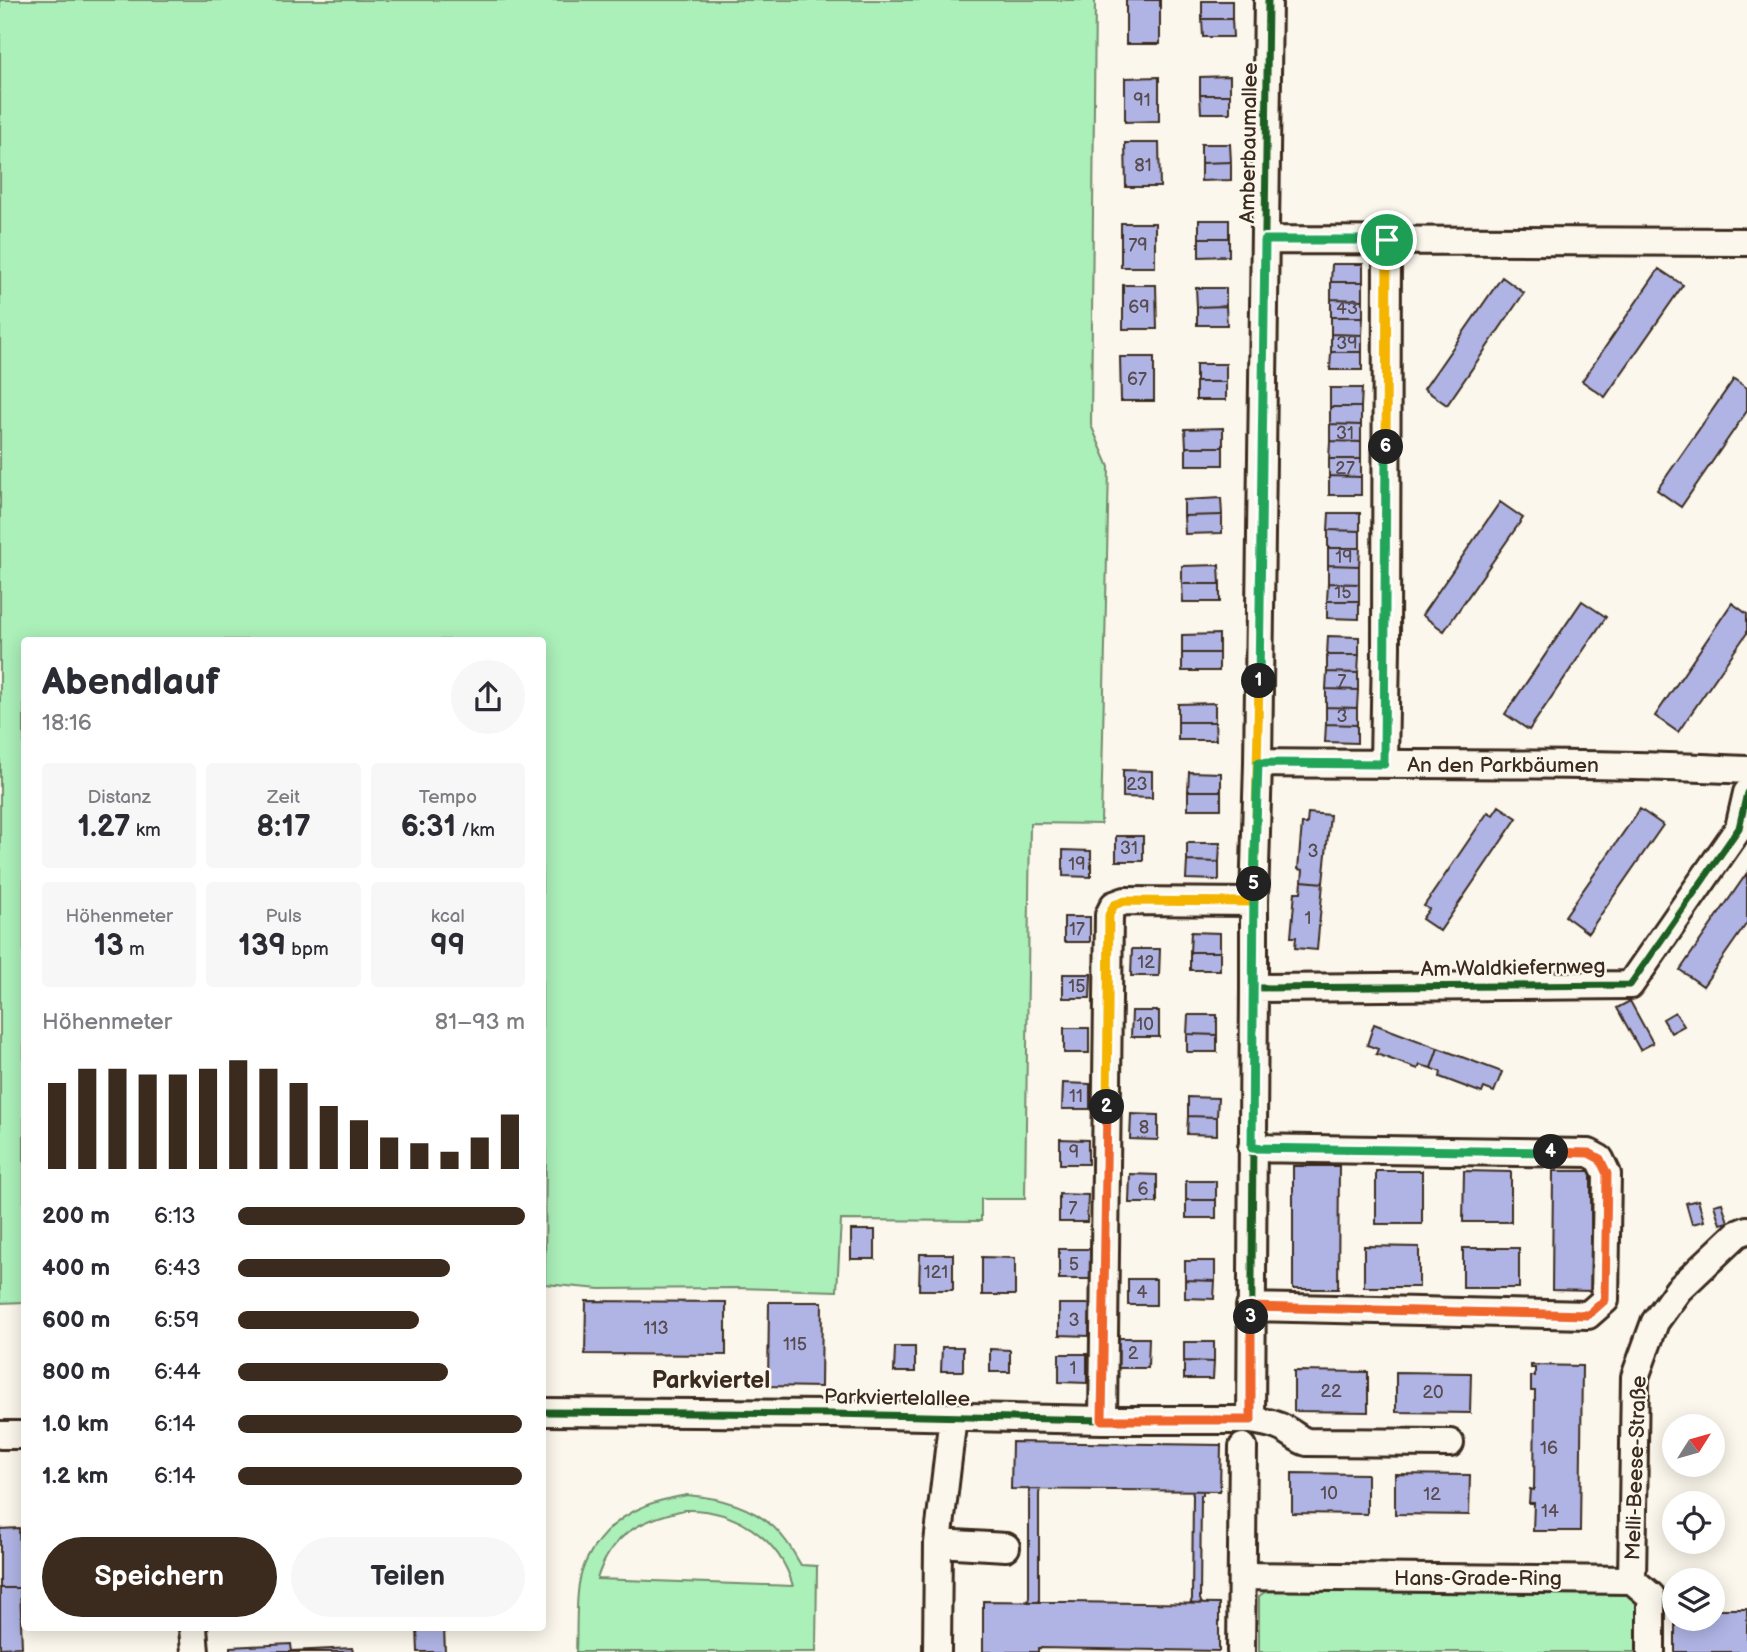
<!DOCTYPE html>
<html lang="de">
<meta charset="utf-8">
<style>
body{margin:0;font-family:"Balsamiq Sans",sans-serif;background:#f7f7f7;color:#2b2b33;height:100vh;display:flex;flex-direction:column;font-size:26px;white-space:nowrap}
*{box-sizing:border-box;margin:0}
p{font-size:23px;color:#7c7c81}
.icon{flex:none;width:38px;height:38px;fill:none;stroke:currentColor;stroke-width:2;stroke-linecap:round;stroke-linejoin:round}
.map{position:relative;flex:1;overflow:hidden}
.drawer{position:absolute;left:21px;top:637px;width:525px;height:994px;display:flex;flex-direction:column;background:#fff;border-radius:7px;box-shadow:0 4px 18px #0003}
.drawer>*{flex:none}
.needle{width:46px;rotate:53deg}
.tools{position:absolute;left:1662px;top:1414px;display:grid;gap:14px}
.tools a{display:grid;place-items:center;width:63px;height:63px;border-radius:50%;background:#fff;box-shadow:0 4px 18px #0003;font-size:35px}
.pin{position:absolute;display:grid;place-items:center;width:60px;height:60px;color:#fff;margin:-30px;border:4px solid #fff;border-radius:50%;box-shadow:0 2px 7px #0007}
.km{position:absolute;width:35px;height:35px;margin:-18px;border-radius:50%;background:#222;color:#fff;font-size:19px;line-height:35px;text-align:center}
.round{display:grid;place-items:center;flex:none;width:74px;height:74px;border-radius:37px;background:#f7f7f7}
.summary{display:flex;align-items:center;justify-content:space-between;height:119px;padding:0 21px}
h1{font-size:38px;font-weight:600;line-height:52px}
.figures{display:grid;grid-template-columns:repeat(3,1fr);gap:10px;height:119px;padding:7px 21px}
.figures div{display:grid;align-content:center;border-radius:7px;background:#f7f7f7;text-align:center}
.figures b{font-size:30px;font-weight:600}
.figures small{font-size:19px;font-weight:400}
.figures p{font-size:19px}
.chart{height:196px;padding:14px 21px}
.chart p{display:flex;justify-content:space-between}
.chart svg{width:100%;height:126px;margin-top:7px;stroke:#3b2a1e;stroke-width:6}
.button{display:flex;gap:14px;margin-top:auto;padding:14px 21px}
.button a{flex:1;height:80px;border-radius:42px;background:#3b2a1e;color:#fff;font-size:28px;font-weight:600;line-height:80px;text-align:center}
.button a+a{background:#f7f7f7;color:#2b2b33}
ul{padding:0 21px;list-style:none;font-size:23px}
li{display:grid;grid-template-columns:112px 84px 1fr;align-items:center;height:52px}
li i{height:18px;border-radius:9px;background:#3b2a1e}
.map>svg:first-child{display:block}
.green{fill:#abefb9;stroke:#738c6c;stroke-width:2;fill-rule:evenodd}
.building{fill:#afb4e5;stroke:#3b2a1e;stroke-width:2}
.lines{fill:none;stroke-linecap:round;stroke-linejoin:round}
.minor-casing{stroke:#3b2a1e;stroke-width:32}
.minor{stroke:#fbf7ec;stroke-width:26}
.cycleway-casing{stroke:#fbf7ec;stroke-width:11}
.cycleway{stroke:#1b5e20;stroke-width:7}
.split-1-casing{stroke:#fff;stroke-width:14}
.split-2-casing{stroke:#fff;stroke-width:14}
.split-3-casing{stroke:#fff;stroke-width:14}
.split-4-casing{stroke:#fff;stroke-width:14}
.split-5-casing{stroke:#fff;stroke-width:14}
.split-6-casing{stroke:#fff;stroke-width:14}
.split-7-casing{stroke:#fff;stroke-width:14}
.split-1{stroke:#22a559;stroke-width:9}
.split-2{stroke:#f5b400;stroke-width:9}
.split-3{stroke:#f0652b;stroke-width:9}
.split-4{stroke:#f0652b;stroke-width:9}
.split-5{stroke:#22a559;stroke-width:9}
.split-6{stroke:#22a559;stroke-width:9}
.split-7{stroke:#f5b400;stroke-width:9}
.labels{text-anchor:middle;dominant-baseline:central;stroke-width:5;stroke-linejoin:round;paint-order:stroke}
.number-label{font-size:18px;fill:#584c50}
.street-label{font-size:21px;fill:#3b2a1e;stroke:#fbf7ec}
.quarter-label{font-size:24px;font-weight:bold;fill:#3b2a1e;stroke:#fbf7ec}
</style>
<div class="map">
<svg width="1747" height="1652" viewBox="0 0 1747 1652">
<rect width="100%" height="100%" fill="#fbf7ec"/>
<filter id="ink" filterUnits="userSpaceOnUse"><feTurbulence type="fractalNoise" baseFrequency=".0143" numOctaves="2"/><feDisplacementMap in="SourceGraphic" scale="14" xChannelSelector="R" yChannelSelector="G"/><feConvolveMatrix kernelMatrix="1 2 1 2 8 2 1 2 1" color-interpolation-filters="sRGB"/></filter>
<g filter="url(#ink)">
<path class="green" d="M0 0H1095L1091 425 1109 467 1101 824 1030 823 1025 1199H981V1221L841 1220 837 1291 737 1288 600 1289 545 1284 546 1128 542 1127V640H24V1302L0 1303Z
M687 1495C724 1498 763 1509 786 1541 792 1549 796 1557 801 1565L817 1566 816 1652H576C577 1632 576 1612 578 1592 581 1553 610 1520 645 1506 658 1500 673 1498 687 1495ZM684 1510C733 1508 779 1537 793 1586L597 1579C611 1534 640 1520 684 1510Z
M1481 1589 1632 1593 1638 1596 1640 1652H1259V1596L1268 1590Z"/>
<path class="building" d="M1126 0H1160V44H1126Z
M1202 1H1232V19H1202Z
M1202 19H1232L1233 37H1203Z
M1230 76V95H1200V77Z
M1159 77V121L1125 122V78Z
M1200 95H1230V113H1201Z
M1125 143H1159L1160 187H1126Z
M1201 144H1230L1231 162 1201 163Z
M1231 162V180L1201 181V163Z
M1199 220H1229V238H1199Z
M1121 223H1155V267H1121Z
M1199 238H1229V256L1199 257Z
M1332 264H1363V282H1331Z
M1659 269 1683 285 1605 397 1582 381Z
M1502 277 1524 293 1447 405 1424 389Z
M1331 282H1363V300L1331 299Z
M1123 285H1156L1157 329H1123Z
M1196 288H1226V306L1197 307Z
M1331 299 1363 300V317H1331Z
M1226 306 1227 325H1197V307Z
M1331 317H1363L1362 335 1331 334Z
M1331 334 1362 335V352H1331Z
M1331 352H1362V370H1330Z
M1120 357H1154V401H1121Z
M1196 364H1226V382H1196Z
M1734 379 1747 388V411L1681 507 1657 490Z
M1196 382H1226V400H1196Z
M1330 388H1362L1361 407H1330Z
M1330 407H1361V425L1330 424Z
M1330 424 1361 425V442L1330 441Z
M1223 428V447H1186L1185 429Z
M1330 441 1361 442V459H1329Z
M1186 447H1223V465H1186Z
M1329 459H1361V477L1329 476Z
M1329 476 1361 477V495H1329Z
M1221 498 1222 515 1184 516V500Z
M1500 502 1523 518 1444 631 1422 615Z
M1329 513H1360V531L1328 530Z
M1222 515V533L1185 534 1184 516Z
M1328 530 1360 531V548H1328Z
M1328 548H1360L1359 566 1328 565Z
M1219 565 1220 584H1182V566Z
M1328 565 1359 566V584L1328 583Z
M1328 583 1359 584V601H1327Z
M1182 584H1220V602H1183Z
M1327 601H1359V619L1327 618Z
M1582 601 1606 617 1529 730 1505 714Z
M1732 603 1747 614V633L1678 732 1655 716Z
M1219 634V653H1182V635Z
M1328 636 1359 637V655H1327Z
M1182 653H1219V671H1182Z
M1327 655H1359L1358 673 1327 672Z
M1327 672 1358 673V690L1326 689Z
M1326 689 1358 690 1357 708 1326 707Z
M1215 703V722H1178V704Z
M1326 707 1357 708V725L1326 724Z
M1178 722H1215L1216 740H1178Z
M1326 724 1357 725V743L1325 742Z
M1123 770 1152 771V798L1123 797Z
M1189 772 1221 773V791H1188Z
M1188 791H1221V809H1188Z
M1499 806 1517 818 1440 931 1422 919 1429 909 1424 906 1488 812 1493 815Z
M1640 809 1663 825 1588 933 1565 916Z
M1308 813 1330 815 1323 883 1302 881 1303 870 1298 869 1302 824H1307Z
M1116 836H1143V861H1116Z
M1187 843H1220L1219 862 1187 861Z
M1063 850 1091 851V877L1063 876Z
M1187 861 1219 862V880L1186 879Z
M1747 873V923L1703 986 1680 970Z
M1302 881 1323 883 1317 950 1295 948 1296 937H1291L1295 892H1301Z
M1064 917H1090V942H1064Z
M1191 932 1220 933V952H1190Z
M1132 949H1160L1159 976H1131Z
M1190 952H1220V970H1190Z
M1063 974H1091L1090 998H1063Z
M1630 1001 1653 1043 1640 1050 1617 1008Z
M1132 1011H1159V1037H1131Z
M1675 1012 1684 1026 1671 1033 1663 1019Z
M1188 1015H1217V1035L1187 1034Z
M1374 1024 1438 1048 1431 1068 1420 1065 1418 1069 1376 1054 1378 1049 1367 1045Z
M1064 1028H1089V1053H1064Z
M1187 1034 1217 1035V1052H1187Z
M1438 1048 1502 1072 1494 1092 1484 1088 1482 1093 1440 1077 1441 1072 1431 1068Z
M1063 1083 1090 1084V1109H1062Z
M1188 1097 1218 1098 1217 1117 1188 1116Z
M1131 1114 1158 1115V1140L1130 1139Z
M1188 1116 1217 1117V1135L1187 1134Z
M1060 1139 1088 1140V1164H1060Z
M1293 1166H1339L1338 1289H1293Z
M1376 1171H1422V1224H1376Z
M1464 1171 1511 1172V1222H1463Z
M1553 1171H1591V1291L1552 1290Z
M1130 1174 1157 1175V1203H1129Z
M1186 1181H1216V1200H1186Z
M1059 1194 1088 1195 1087 1222H1059Z
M1186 1200H1216V1218H1186Z
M1698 1200 1704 1221 1692 1224 1686 1203Z
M1722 1203 1728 1222 1720 1224 1714 1205Z
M851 1230H875V1259H851Z
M1364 1246 1419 1247V1287H1364Z
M1463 1248H1519V1288H1463Z
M1059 1249H1090V1279H1059Z
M920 1254H953V1290H919Z
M982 1257 1015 1258V1295H982Z
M1185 1261H1215V1281L1185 1280Z
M1128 1279H1156V1305H1128Z
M1185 1280 1215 1281 1214 1299 1185 1298Z
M586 1301 726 1302V1355L585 1354Z
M769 1302H822L821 1387 768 1386Z
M1059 1304H1090L1089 1336 1059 1335Z
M1118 1338H1149L1148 1368H1118Z
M1184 1342H1214V1362L1184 1361Z
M895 1347H915V1372H894Z
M942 1347H963V1371H941Z
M990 1349 1010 1350V1372H990Z
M1059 1354H1087V1383L1059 1382Z
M1184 1361 1214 1362 1213 1379H1184Z
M1531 1365 1582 1366 1580 1531H1533L1534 1503H1529L1530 1489 1534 1490 1535 1391H1531V1376H1535V1368H1531Z
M1294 1371 1368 1372V1412L1294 1411Z
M1396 1372 1471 1373 1470 1413 1396 1412Z
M1012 1442 1221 1445 1220 1491 1011 1489Z
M1292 1473 1367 1474V1514L1292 1513Z
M1395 1474 1470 1475 1469 1515 1395 1514Z
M1029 1489H1040L1039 1494V1602H1028L1029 1597Z
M1192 1491H1203V1495H1201L1200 1599 1202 1604H1190L1192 1599 1193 1495Z
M19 1528 20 1554 21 1555H20V1561L21 1562H20V1588H0V1529Z
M0 1588H20L21 1613H22L21 1620H23L21 1622 22 1647 0 1648Z
M983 1601 1219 1604V1651L1038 1648V1652H983Z
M1713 1609H1747V1652H1675V1619H1713Z
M417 1628H444L445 1652H418Z
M291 1644 292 1652H230V1647Z
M352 1648 353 1652H292V1651Z"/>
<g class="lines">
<g class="minor-casing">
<path id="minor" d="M1265 240 1747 242
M1258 763C1421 765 1584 762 1747 770
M1384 764 1386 647 1387 240
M1254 988 1630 985 1739 828 1747 793
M1250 1307 1588 1315 1605 1300 1607 1174 1600 1159 1589 1153 1252 1148
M542 1412 833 1414 1103 1420H1251C1262 1422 1275 1423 1286 1430 1294 1434 1297 1439 1307 1442L1450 1443
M1103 1420 1109 915 1114 905 1125 901 1254 902
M1251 1420 1254 988V902L1258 763 1268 0
M0 1435H24
M938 1543 1006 1547
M1242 1576 1632 1580 1651 1596V1652
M1632 1580 1635 1377 1655 1322 1678 1290 1737 1234 1747 1230
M193 1628 195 1652
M937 1652 938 1543 953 1416
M1241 1652 1243 1447"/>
</g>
<use href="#minor" class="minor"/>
<g class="cycleway-casing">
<path id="cycleway" d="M1254 988 1630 985 1739 828 1747 793
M542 1412 833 1414 1103 1420H1251L1254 988V902L1258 763 1268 0"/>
</g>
<use href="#cycleway" class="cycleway"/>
</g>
</g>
<g class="lines" filter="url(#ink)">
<g class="split-1-casing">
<path id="split-1" d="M1259 681 1265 240H1387"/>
</g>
<g class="split-2-casing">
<path id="split-2" d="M1107 1107 1109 915 1114 905 1125 901 1254 902 1259 681"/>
</g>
<g class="split-3-casing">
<path id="split-3" d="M1107 1107 1102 1420H1251V1317"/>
</g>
<g class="split-4-casing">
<path id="split-4" d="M1251 1317V1307L1588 1315 1605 1300 1607 1174 1600 1159 1589 1153 1551 1152"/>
</g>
<g class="split-5-casing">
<path id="split-5" d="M1254 884 1252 1148 1551 1152"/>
</g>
<g class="split-6-casing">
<path id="split-6" d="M1254 884 1258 763 1384 764 1386 447"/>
</g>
<g class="split-7-casing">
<path id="split-7" d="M1386 447 1387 240"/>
</g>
<use href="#split-1" class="split-1"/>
<use href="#split-2" class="split-2"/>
<use href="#split-3" class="split-3"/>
<use href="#split-4" class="split-4"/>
<use href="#split-5" class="split-5"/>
<use href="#split-6" class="split-6"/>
<use href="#split-7" class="split-7"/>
</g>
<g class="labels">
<g class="number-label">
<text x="1142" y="100">91</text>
<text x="1143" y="165">81</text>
<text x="1138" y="245">79</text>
<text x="1139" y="307">69</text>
<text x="1347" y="308">43</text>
<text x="1347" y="343">39</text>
<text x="1137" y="379">67</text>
<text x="1345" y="433">31</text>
<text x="1345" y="468">27</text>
<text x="1344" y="557">19</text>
<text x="1343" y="592">15</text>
<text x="1342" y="681">7</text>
<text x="1342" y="716">3</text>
<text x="1137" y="784">23</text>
<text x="1129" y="848">31</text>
<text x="1313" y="851">3</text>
<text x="1077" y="864">19</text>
<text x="1308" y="918">1</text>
<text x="1077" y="929">17</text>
<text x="1146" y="962">12</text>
<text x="1077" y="986">15</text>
<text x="1145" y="1024">10</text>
<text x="1076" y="1096">11</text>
<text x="1144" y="1127">8</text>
<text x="1074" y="1152">9</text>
<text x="1143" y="1189">6</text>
<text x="1073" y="1208">7</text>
<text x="1074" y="1264">5</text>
<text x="936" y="1272">121</text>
<text x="1142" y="1292">4</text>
<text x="1074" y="1320">3</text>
<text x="656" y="1328">113</text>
<text x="795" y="1344">115</text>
<text x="1133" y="1353">2</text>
<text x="1073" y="1368">1</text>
<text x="1331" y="1391">22</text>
<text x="1433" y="1392">20</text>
<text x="1549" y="1448">16</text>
<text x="1329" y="1493">10</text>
<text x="1432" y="1494">12</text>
<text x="1550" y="1511">14</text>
</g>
<g class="street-label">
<text transform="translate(1249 143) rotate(-89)">Amberbaumallee</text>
<text x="1503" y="765">An den Parkbäumen</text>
<text transform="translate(1513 968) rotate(-1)">Am Waldkiefernweg</text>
<text transform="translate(897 1398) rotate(1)">Parkviertelallee</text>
<text transform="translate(1636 1468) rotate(-88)">Melli-Beese-Straße</text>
<text x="1478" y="1578">Hans-Grade-Ring</text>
</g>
<g class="quarter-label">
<text x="711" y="1380">Parkviertel</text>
</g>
</g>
</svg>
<div class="tools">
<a><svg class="needle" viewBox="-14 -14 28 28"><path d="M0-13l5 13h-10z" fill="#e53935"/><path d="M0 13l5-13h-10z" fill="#7c7c81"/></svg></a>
<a><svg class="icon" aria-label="locate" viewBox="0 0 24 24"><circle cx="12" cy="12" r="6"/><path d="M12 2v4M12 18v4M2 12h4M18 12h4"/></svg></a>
<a><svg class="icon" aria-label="layers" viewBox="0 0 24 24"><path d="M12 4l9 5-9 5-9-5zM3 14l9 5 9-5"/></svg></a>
</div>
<div class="pin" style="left:1387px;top:240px;background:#1e9e55"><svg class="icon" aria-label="arrive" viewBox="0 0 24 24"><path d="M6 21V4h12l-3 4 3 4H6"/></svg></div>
<b class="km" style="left:1259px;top:681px">1</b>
<b class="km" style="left:1107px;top:1107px">2</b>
<b class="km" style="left:1251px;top:1317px">3</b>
<b class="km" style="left:1551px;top:1152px">4</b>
<b class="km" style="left:1254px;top:884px">5</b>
<b class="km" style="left:1386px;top:447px">6</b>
<section class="drawer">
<div class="summary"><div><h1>Abendlauf</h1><p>18:16</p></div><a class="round"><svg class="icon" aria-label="share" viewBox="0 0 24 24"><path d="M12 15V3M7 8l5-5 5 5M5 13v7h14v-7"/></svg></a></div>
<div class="figures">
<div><p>Distanz</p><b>1.27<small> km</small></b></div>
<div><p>Zeit</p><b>8:17</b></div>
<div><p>Tempo</p><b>6:31<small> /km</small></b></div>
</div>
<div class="figures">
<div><p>Höhenmeter</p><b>13<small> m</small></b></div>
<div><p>Puls</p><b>139<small> bpm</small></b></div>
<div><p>kcal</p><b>99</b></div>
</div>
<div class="chart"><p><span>Höhenmeter</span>81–93 m</p>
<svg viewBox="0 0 160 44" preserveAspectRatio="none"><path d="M5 44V14M15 44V9M25 44V9M35 44V11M45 44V11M55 44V9M65 44V6M75 44V9M85 44V14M95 44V22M105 44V27M115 44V33M125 44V35M135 44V38M145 44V33M155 44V25"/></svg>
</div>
<ul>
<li><b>200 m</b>6:13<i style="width:100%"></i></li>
<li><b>400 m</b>6:43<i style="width:74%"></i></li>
<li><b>600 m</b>6:59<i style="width:63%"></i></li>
<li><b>800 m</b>6:44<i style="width:73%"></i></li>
<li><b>1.0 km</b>6:14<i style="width:99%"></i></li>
<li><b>1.2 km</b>6:14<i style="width:99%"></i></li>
</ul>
<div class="button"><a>Speichern</a><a>Teilen</a></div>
</section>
</div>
